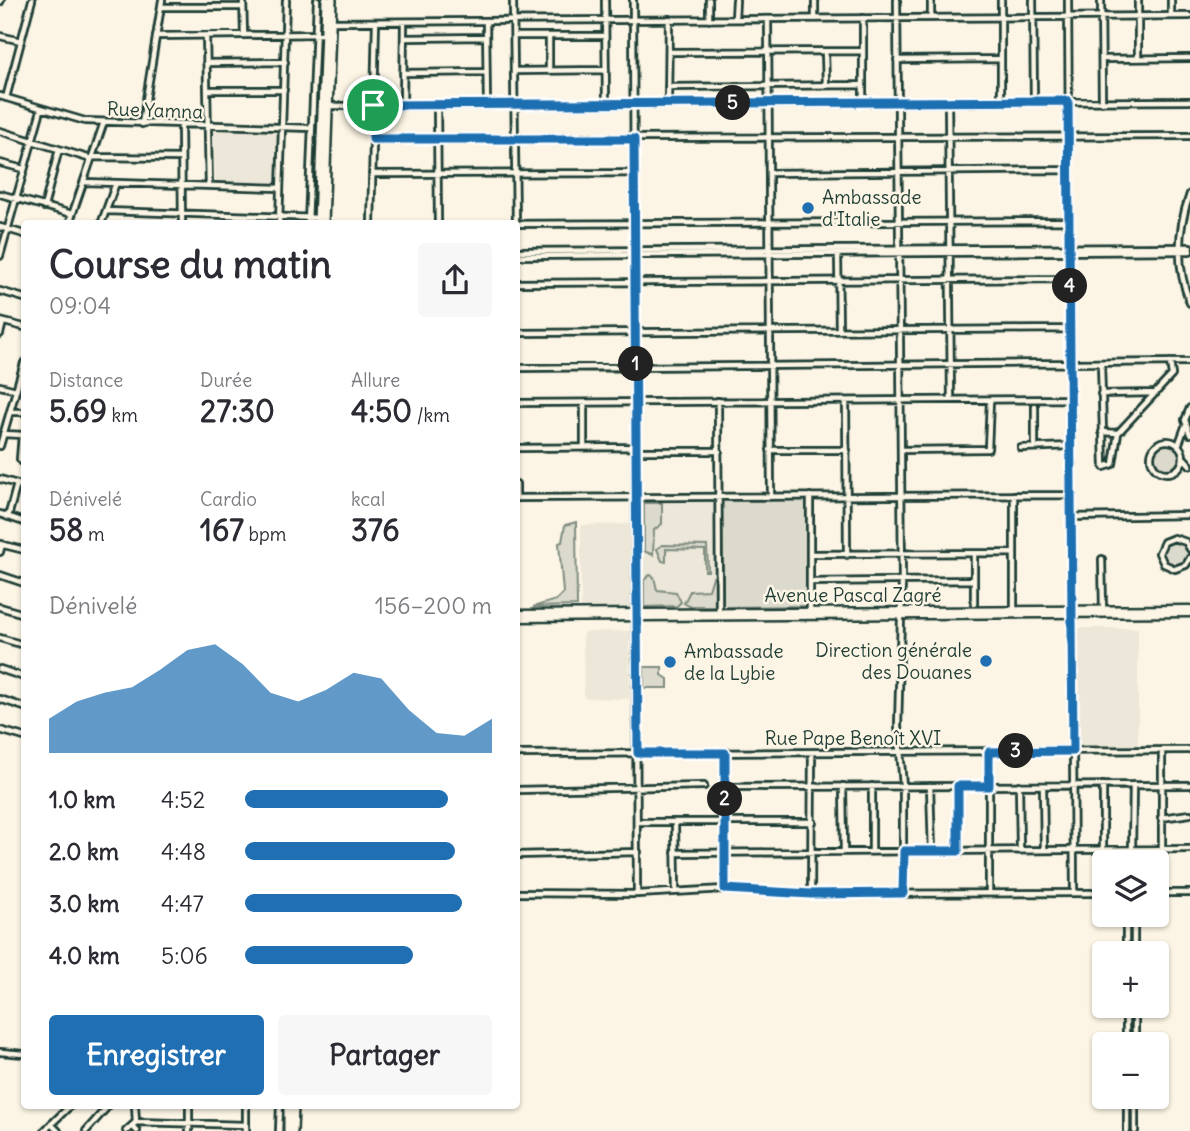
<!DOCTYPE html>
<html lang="fr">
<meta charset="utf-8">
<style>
body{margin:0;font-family:Delius,sans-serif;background:#f7f7f7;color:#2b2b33;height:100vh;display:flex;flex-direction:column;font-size:26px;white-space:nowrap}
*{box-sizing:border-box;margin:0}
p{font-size:23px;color:#7c7c81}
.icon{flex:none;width:38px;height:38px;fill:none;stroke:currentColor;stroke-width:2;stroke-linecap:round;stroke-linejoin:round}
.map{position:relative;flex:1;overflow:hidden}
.sheet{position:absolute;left:21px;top:220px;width:499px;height:889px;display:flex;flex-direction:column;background:#fff;border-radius:7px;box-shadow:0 2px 5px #0004}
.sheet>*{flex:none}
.buttons{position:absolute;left:1092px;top:850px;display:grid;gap:14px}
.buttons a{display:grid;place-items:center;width:77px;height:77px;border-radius:7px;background:#fff;box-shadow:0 2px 5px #0004;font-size:35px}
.pin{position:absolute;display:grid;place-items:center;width:60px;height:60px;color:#fff;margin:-30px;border:4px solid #fff;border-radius:50%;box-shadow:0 2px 7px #0007}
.km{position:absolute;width:35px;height:35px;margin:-18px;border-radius:50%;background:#222;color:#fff;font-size:19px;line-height:35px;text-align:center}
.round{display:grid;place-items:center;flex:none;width:74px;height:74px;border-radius:7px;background:#f7f7f7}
.summary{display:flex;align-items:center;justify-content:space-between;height:119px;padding:0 28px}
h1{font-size:38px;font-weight:700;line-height:52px}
.stats{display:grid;grid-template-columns:repeat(3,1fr);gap:10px;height:119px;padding:7px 28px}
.stats div{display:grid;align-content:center}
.stats b{font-size:30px;font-weight:700}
.stats small{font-size:19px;font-weight:400}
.stats p{font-size:19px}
.chart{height:196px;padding:14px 28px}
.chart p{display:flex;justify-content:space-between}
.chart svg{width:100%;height:126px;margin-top:7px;fill:#1f6fb2;opacity:.7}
.primary-button{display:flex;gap:14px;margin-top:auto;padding:14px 28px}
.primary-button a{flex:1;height:80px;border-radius:7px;background:#1f6fb2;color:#fff;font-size:28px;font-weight:700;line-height:80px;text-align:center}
.primary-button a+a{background:#f7f7f7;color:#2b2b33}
ul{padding:0 28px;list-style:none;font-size:23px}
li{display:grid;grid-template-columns:112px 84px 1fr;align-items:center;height:52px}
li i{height:18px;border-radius:9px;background:#1f6fb2}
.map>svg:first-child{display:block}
.built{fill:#ece7d8}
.green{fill:#dcdacc;stroke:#7e8c80;stroke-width:2}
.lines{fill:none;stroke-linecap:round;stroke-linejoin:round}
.minor-casing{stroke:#1f3d34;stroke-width:10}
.secondary-casing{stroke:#1f3d34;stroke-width:11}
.primary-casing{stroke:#1f3d34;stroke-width:12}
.minor{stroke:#fcf5e5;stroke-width:4.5}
.secondary{stroke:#fcf5e5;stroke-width:6}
.primary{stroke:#fcf5e5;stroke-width:7}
.route-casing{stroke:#fff;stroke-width:14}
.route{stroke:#1f6fb2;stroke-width:9}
.poi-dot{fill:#1f6fb2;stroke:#fcf5e5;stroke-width:2.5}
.labels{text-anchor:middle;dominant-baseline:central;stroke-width:5;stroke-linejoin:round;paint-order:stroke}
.street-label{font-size:19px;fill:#1f3d34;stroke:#fcf5e5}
.poi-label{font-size:19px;fill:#1f3d34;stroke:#fcf5e5;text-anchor:start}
</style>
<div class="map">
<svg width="1190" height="1131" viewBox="0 0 1190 1131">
<rect width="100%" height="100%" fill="#fcf5e5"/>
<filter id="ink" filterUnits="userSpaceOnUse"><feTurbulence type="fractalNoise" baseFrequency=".0143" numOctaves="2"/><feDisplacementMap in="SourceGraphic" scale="14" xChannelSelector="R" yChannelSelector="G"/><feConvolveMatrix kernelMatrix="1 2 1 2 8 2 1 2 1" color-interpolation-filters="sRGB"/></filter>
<g filter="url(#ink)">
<path class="built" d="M214 129 279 130 278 185 215 183Z
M644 502H715L716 606 644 607Z
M633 524 635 607 581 608V525Z
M1076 628H1138V745H1077Z
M632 631 633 640 629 641 630 699 584 698 583 632Z"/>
<path class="green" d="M1152 456a14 14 0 1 1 28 0a14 14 0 1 1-28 0Z
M806 499 807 606 723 607 722 500Z
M644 503H662V524L654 530 653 555 644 551Z
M576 522 577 606 533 607 556 600 563 593 559 543 562 542 565 525Z
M1162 554a13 13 0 1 1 26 0a13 13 0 1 1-26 0Z
M662 545 707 546 708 571H705V550L666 549V562L662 561 657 549Z
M650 575 654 577 657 590 676 592 681 602 677 606 644 607V580Z
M713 577 716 578V606H689L684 603 690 591 709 590Z
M644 667H662V675L668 679V688H644Z"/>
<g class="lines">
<g class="minor-casing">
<path id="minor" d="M243 0 244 34
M513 0 516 224
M605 0 606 104
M633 0 637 894
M815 0V19
M897 0 902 581 898 726 903 786V893
M931 0V18
M1001 0V101
M1033 0 1034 101
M1068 0 1074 893
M1101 0 1102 102
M1138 0V59
M1171 0V16
M0 2 1 0
M161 7H243
M863 18V102
M735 19 736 0
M768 19 771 497
M709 20V0
M486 21 487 105
M332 22 1190 16
M0 36 21 41
M156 36 325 34
M206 36 209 186
M514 36H605
M405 38 486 37
M669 52 863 51
M825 52 826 85
M1102 59 1190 58
M897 60 1001 59
M206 63 285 62
M514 71 606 70
M549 71V36
M403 73 486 72
M668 87 863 85
M207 90H284
M0 96 85 121 312 128
M6 98 32 0
M948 102 951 400
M668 103 669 19
M403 104 404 22
M437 105 438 224
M326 106 1190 101
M142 124 162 0
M181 125 182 224
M0 131 91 159
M373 139 1190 136
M92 157 181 158
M0 163 24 169
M769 173 1069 170
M372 174 635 173
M84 182 280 188
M0 194 72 214
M1190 194C1177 230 1176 267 1190 303
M44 207 59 149
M106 211 318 218
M69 224 104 122
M101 224 116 183
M279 224 286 0
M308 224 317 0
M371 224 376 22
M497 224 1069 221
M0 227 24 234
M516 251 1190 247
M838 254 839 331
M0 256 41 110
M516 256 1190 251
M516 283 1070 279
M0 291 24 298
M0 321 24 327
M516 333 1069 329
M0 334 3 322
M516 355V383
M1101 363 1104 467 1113 464 1118 433
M516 368 1190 362
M0 386 16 390
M1101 394 1156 393
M718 401 719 615
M846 401 847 555
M516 403 1070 399
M584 403V447
M1190 408 1185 420 1190 434
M10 412H24
M1102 432 1118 433 1172 375 1170 362
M3 434 24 435
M22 435 20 459 24 464
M1151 457a16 16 0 1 1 32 0a16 16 0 1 1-32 0Z
M0 446 24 363
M1178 446 1185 427
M1035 447V406
M516 448 637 447
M1021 448 1071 446
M770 450H847
M901 450 988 449 990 400
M637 451H719
M1183 457 1190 465
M0 479 24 486
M516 484V498L1072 495
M810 496V614
M0 514 24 522
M8 517 17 484
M1072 517 1190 515
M0 544 24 550
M1190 549 1186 542 1174 538 1164 542 1159 553 1164 564 1175 569 1186 565 1190 558
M0 552 2 544
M810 554 1013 553
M1102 559 1103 610
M0 575 24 583
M810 582 974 580
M974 604V554
M0 607 24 614
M1014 610V495
M0 638 24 645
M0 669 24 677
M0 699 24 707
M0 730 24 737
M1162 750V893
M989 752V893
M725 753V889
M516 754 1190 750
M1019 785 1020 850
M1103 785V850
M843 786 844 852
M872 786V851
M930 786 932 851
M1043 786 1044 850
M725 787 1190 785
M516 790 704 786
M1161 818 1190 814
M638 822H813
M675 823 676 891
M1132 850 1133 785
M958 851V786
M675 853 1190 849
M516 855 638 852
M516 893 637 894 725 889 811 894 1104 893
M1157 893H1190
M811 894 812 753
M1126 915V954
M1134 915V954
M1126 1006V1045
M1135 1006V1045
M0 1052 24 1054
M1127 1097V1131
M1135 1097V1131
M135 1106 136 1122
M51 1124 58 1131
M132 1126 137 1131
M44 1131 70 1106
M86 1131 108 1106
M126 1131 136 1122 246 1125
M189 1131V1106
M246 1131V1106
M279 1131 280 1106"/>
</g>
<g class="secondary-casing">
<path id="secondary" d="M516 614 1190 609
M516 618 1190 613"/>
</g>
<g class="primary-casing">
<path id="primary" d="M318 224 326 0
M324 224 332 0
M288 1131V1106
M293 1131 294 1106"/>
</g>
<use href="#minor" class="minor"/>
<use href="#secondary" class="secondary"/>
<use href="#primary" class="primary"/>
</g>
</g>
<g class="lines" filter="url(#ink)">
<g class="route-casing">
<path id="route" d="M1068 101 1073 751 989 752V786H958V851H904L903 893 811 894 725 889V753H638L634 139H373V105Z"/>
</g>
<use href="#route" class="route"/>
</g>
<g class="poi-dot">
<circle cx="808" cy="208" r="7"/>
<circle cx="986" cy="661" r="7"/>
<circle cx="670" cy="662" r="7"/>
</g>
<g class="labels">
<g class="street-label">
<text transform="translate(155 110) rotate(2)">Rue Yamna</text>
<text x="853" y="595">Avenue Pascal Zagré</text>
<text x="853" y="738">Rue Pape Benoît XVI</text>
</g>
<g class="poi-label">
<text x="822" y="197">Ambassade<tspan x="822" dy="22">d'Italie</tspan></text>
<text x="972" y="650" text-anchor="end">Direction générale<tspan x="972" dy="22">des Douanes</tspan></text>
<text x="684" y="651">Ambassade<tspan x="684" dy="22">de la Lybie</tspan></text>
</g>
</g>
</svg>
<div class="buttons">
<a><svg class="icon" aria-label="layers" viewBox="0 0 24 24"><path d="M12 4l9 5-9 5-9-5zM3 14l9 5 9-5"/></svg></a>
<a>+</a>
<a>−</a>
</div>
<div class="pin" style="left:373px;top:105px;background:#1e9e55"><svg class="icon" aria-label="arrive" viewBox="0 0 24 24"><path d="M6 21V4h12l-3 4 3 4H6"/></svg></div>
<b class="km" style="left:636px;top:364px">1</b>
<b class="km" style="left:725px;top:799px">2</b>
<b class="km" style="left:1016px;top:751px">3</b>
<b class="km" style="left:1070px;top:286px">4</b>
<b class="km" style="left:733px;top:103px">5</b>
<section class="sheet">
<div class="summary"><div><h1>Course du matin</h1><p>09:04</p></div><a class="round"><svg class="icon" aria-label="share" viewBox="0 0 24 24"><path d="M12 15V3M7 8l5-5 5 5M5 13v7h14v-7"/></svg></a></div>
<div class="stats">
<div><p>Distance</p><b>5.69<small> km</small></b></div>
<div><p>Durée</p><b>27:30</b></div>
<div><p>Allure</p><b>4:50<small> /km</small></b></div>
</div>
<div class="stats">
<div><p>Dénivelé</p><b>58<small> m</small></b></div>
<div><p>Cardio</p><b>167<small> bpm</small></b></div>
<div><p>kcal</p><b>376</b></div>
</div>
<div class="chart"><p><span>Dénivelé</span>156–200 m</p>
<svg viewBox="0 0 160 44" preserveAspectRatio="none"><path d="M0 44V32L10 26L20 23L30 21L40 15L50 8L60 6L70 13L80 23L90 26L100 22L110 16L120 18L130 29L140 37L150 38L160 32V44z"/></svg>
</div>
<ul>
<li><b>1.0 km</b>4:52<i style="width:82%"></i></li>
<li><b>2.0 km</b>4:48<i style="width:85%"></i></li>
<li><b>3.0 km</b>4:47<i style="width:88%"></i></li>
<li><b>4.0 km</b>5:06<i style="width:68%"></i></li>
</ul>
<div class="primary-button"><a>Enregistrer</a><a>Partager</a></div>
</section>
</div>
